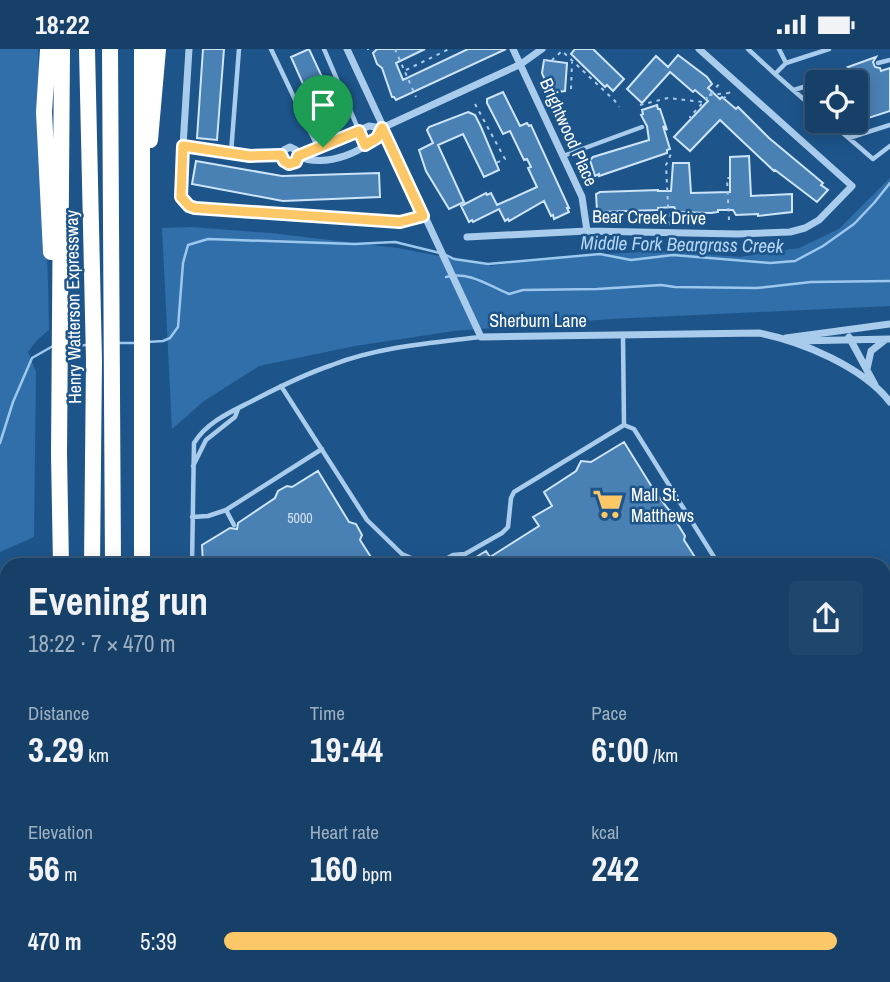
<!DOCTYPE html>
<meta charset="utf-8">
<style>
body{margin:0;font-family:"Archivo Narrow",sans-serif;background:#1f476e;color:#f1f3f6;height:100vh;display:flex;flex-direction:column;font-size:26px;white-space:nowrap}
*{box-sizing:border-box;margin:0}
p{font-size:23px;color:#9eafc0}
.icon{flex:none;width:38px;height:38px;fill:none;stroke:currentColor;stroke-width:2;stroke-linecap:round;stroke-linejoin:round}
.map{position:relative;flex:1;overflow:hidden}
.details{position:absolute;left:0px;top:509px;width:891px;height:425px;display:flex;flex-direction:column;background:#164068;border-radius:21px 21px 0 0;box-shadow:0 4px 18px #0003,0 0 0 2px #35597c}
.details>*{flex:none}
.controls{position:absolute;left:805px;top:21px;display:grid;gap:14px}
.controls a{display:grid;place-items:center;width:63px;height:63px;border-radius:7px;background:#164068;box-shadow:0 4px 18px #0003,0 0 0 2px #35597c;font-size:35px}
.pin{position:absolute;display:grid;place-items:center;width:60px;height:60px;color:#fff;margin:-72px -30px;border-radius:50% 50% 50% 0;rotate:-45deg;box-shadow:0 0 7px #0007}
.pin .icon{rotate:45deg}
.round{display:grid;place-items:center;flex:none;width:74px;height:74px;border-radius:7px;background:#1f476e}
.summary{display:flex;align-items:center;justify-content:space-between;height:119px;padding:0 28px}
h1{font-size:38px;font-weight:700;line-height:52px}
.stats{display:grid;grid-template-columns:repeat(3,1fr);gap:10px;height:119px;padding:7px 28px}
.stats div{display:grid;align-content:center}
.stats b{font-size:35px;font-weight:700}
.stats small{font-size:19px;font-weight:400}
.stats p{font-size:19px}
ul{padding:0 28px;list-style:none;font-size:23px}
li{display:grid;grid-template-columns:112px 84px 1fr;align-items:center;height:52px}
li i{height:18px;border-radius:9px;background:#fcc767}
.status{display:flex;justify-content:space-between;align-items:center;height:49px;padding:0 35px;background:#164068;direction:ltr}
.status svg{height:19px;fill:currentColor}
.map>svg:first-child{display:block}
.green{fill:#306fa9}
.lines{fill:none;stroke-linecap:round;stroke-linejoin:round}
.stream{stroke:#9cc8ee;stroke-width:2.5}
.building{fill:#4a81b5;stroke:#cee5f9;stroke-width:2}
.path{stroke:#a9ccec;stroke-width:2;stroke-dasharray:3.5 5;stroke-linecap:butt}
.lane{stroke:#a9ccec;stroke-width:4.5}
.street{stroke:#a9ccec;stroke-width:7}
.highway{stroke:#fff;stroke-width:16}
.route-casing{stroke:#fff;stroke-width:14}
.route{stroke:#fcc767;stroke-width:9}
.labels{text-anchor:middle;dominant-baseline:central;stroke-width:5;stroke-linejoin:round;paint-order:stroke}
.number-label{font-size:14px;fill:#d2e0ec}
.street-label{font-size:18px;fill:#fff;stroke:#1d558b}
.poi-label{font-size:18px;fill:#fff;stroke:#1d558b;text-anchor:start}
.water-label{font-size:19px;font-style:italic;fill:#b5d6f3;stroke:#1d558b}
</style>
<div class="status"><b>18:22</b><svg viewBox="0 0 49 12"><path d="M0 12V9h3v3zM5 12V6h3v6zM10 12V3h3v9zM15 12V0h3v12zM26 1h20v11H26zM47 4h2v5h-2z"/></svg></div>
<div class="map">
<svg width="890" height="933" viewBox="0 0 890 933">
<rect width="100%" height="100%" fill="#1d558b"/>
<path class="green" d="M0 0H38C41 94 48 188 49 281L37 291 28 303 36 323 34 488 0 503Z
M890 129V257L611 270 454 282 355 297 259 317 204 352 172 380 162 179 191 178 270 184 398 199 491 217 552 208 660 202 740 208 799 199 839 180Z"/>
<g class="lines">
<path class="stream" d="M446 206 454 210 488 215 600 205 631 211 673 206 770 214 795 212 823 197 854 175 874 154 890 134
M446 228C470 222 487 236 509 245L523 241 597 240 661 236 675 238 757 239 811 233 890 232
M147 293 163 292 170 289 178 278 183 214 188 196 208 190 354 195 395 193 440 204
M119 294H137
M67 297 88 296
M0 394 13 353 32 309 53 297"/>
</g>
<path class="building" d="M203 0H224L217 91 197 89Z
M309 0 342 71 323 80 291 8Z
M377 0H425L396 14 403 31 468 0H506L396 51 394 48H392L382 19 377 15 373 4Z
M575 0H593L624 30 613 42 607 36 605 38 571 5Z
M678 6 707 28 712 35 708 39 720 50 722 48 736 60 738 58 769 89 823 134 821 136 828 141 817 153 775 121 774 122 720 71 690 102 674 88 708 52 695 41 693 43 670 23 642 54 627 40 656 7 668 18Z
M876 8 873 13 875 18 880 19 881 22 890 19V62L856 73V33H853L851 28 855 22 848 18Z
M544 11 567 14 565 42 550 44 542 24Z
M503 43 520 77 527 74 529 77 531 76 569 159H567L569 163 554 170 553 166 551 167 544 152 509 172 508 170 505 172 499 160 473 173 472 171 469 173 461 157 486 144 487 146 491 144 497 156 537 138 528 119 531 118 527 110 524 111 510 82 503 85 487 54V50Z
M657 56 658 60H660L667 81 663 77 670 100 667 101V104L599 127V125L595 127 590 111 593 108 649 91 647 77 641 66 643 65 642 61Z
M468 63 475 66 481 78 499 121 484 128 463 85 438 96 464 153 449 160 426 122 419 101 433 94 427 81 429 78Z
M749 107 751 147 792 145V163L758 167V165L736 166 733 161H718V163L711 164 677 163 674 158 658 159V161L601 163V161H597L596 145 600 143 658 141V142H671L673 114H689L691 144 730 143V108Z
M196 112 282 127 379 124 380 148 283 152 192 135Z
M624 393 655 443 669 461 674 463V469L685 487 684 491 700 516H463L486 502 490 508 539 477 533 468 552 457 544 443 576 422 581 412 591 413Z
M318 422 349 473 356 475 362 486 360 491 376 516H203L202 496 230 479 237 480 238 474 275 449 278 442 287 437 292 438Z"/>
<g class="lines">
<path class="path" d="M367 0H369
M395 0 416 48
M543 11H552L562 2 615 52 619 58
M406 21 449 0
M571 40 572 13
M709 46 729 44
M723 50 730 43
M475 55 505 110 496 114
M640 56 668 49 703 53
M692 70 690 68 720 34
M729 171 727 129H729
M669 176 666 116 671 105 670 100"/>
<path class="lane" d="M271 0 318 99
M324 0 365 96
M748 0 775 25
M779 0 786 14
M878 14 890 11
M794 41 850 23
M817 62 775 25 786 14 829 0
M829 72 873 110 890 97
M849 89 890 76
M183 97 181 148 189 157 195 159 400 173 423 167
M231 104 239 0
M563 107 642 78
M281 337 367 471 402 505 427 516
M624 376 634 380 719 516
M193 417 206 391 235 368 238 360
M226 461 234 476
M192 468 208 467 226 461 322 400
M192 516 194 394C208 372 231 363 254 351 279 338 305 325 332 316 378 298 431 294 480 288
M427 516 437 515 453 506 465 505 502 484 508 478 511 449 514 443 624 376 623 287
M884 569 890 570
M0 582 7 581
M890 630V634
M884 705 890 704
M0 715 7 717
M884 724 890 723
M0 760 7 728
M884 885 890 884
M253 928 256 933
M581 933V928"/>
<path class="street" d="M189 0 183 97 250 107 281 106 284 101 290 98 296 101 298 107 296 113 289 115 284 112 281 106
M347 0 481 288 759 284C801 292 863 318 890 353
M513 0 582 148 587 182
M369 77 382 79C369 103 324 120 298 107Z
M382 79 521 15 542 0
M467 188 587 182 738 185 790 183 805 179 819 171 852 137 699 0
M849 288 875 336
M786 289 890 275
M797 292 890 290
M867 320 871 302 885 291
M884 589 890 581
M749 928 750 933"/>
<path class="highway" d="M48 0 44 63 51 203
M87 0 94 311 92 516
M110 0 113 516
M142 0V516
M150 91 158 0
M61 516 59 405 62 0
M0 903 7 888
M72 928V933
M92 928V933
M222 928 226 933
M112 933V928
M136 933V928"/>
</g>
<g class="lines">
<g class="route-casing">
<path id="route" d="M382 79 423 167 400 173 195 159 189 157 181 148 183 97 250 107 281 106 284 112 289 115 296 113 298 107 359 82 365 96 377 89Z"/>
</g>
<use href="#route" class="route"/>
</g>
<defs>
<g id="supermarket-bare" transform="scale(2.415)"><path d="M-6-5.5h2.5l.6 2H6L4.5 2H-2.5L-4.4-4H-6ZM-1.5 3.2a1.3 1.3 0 1 0 .1 0ZM3 3.2a1.3 1.3 0 1 0 .1 0Z" fill="#fcc767" stroke="#1d558b" stroke-width="2.5" paint-order="stroke"/></g>
</defs>
<g fill-rule="evenodd">
<use href="#supermarket-bare" x="608" y="455"/>
</g>
<g class="labels">
<g class="number-label">
<text x="300" y="469">5000</text>
</g>
<g class="street-label">
<text transform="translate(569 83) rotate(66)">Brightwood Place</text>
<text transform="translate(649 168) rotate(1)">Bear Creek Drive</text>
<text transform="translate(73 258) rotate(-91)">Henry Watterson Expressway</text>
<text x="538" y="271">Sherburn Lane</text>
</g>
<g class="poi-label">
<text x="631" y="445">Mall St.<tspan x="631" dy="21">Matthews</tspan></text>
</g>
<g class="water-label">
<text transform="translate(682 195) rotate(1)">Middle Fork Beargrass Creek</text>
</g>
</g>
</svg>
<div class="controls">
<a><svg class="icon" aria-label="locate" viewBox="0 0 24 24"><circle cx="12" cy="12" r="6"/><path d="M12 2v4M12 18v4M2 12h4M18 12h4"/></svg></a>
</div>
<div class="pin" style="left:323px;top:98px;background:#1e9e55"><svg class="icon" aria-label="arrive" viewBox="0 0 24 24"><path d="M6 21V4h12l-3 4 3 4H6"/></svg></div>
<section class="details">
<div class="summary"><div><h1>Evening run</h1><p>18:22 · 7 × 470 m</p></div><a class="round"><svg class="icon" aria-label="share" viewBox="0 0 24 24"><path d="M12 15V3M7 8l5-5 5 5M5 13v7h14v-7"/></svg></a></div>
<div class="stats">
<div><p>Distance</p><b>3.29<small> km</small></b></div>
<div><p>Time</p><b>19:44</b></div>
<div><p>Pace</p><b>6:00<small> /km</small></b></div>
</div>
<div class="stats">
<div><p>Elevation</p><b>56<small> m</small></b></div>
<div><p>Heart rate</p><b>160<small> bpm</small></b></div>
<div><p>kcal</p><b>242</b></div>
</div>
<ul>
<li><b>470 m</b>5:39<i style="width:96%"></i></li>
</ul>
</section>
</div>
